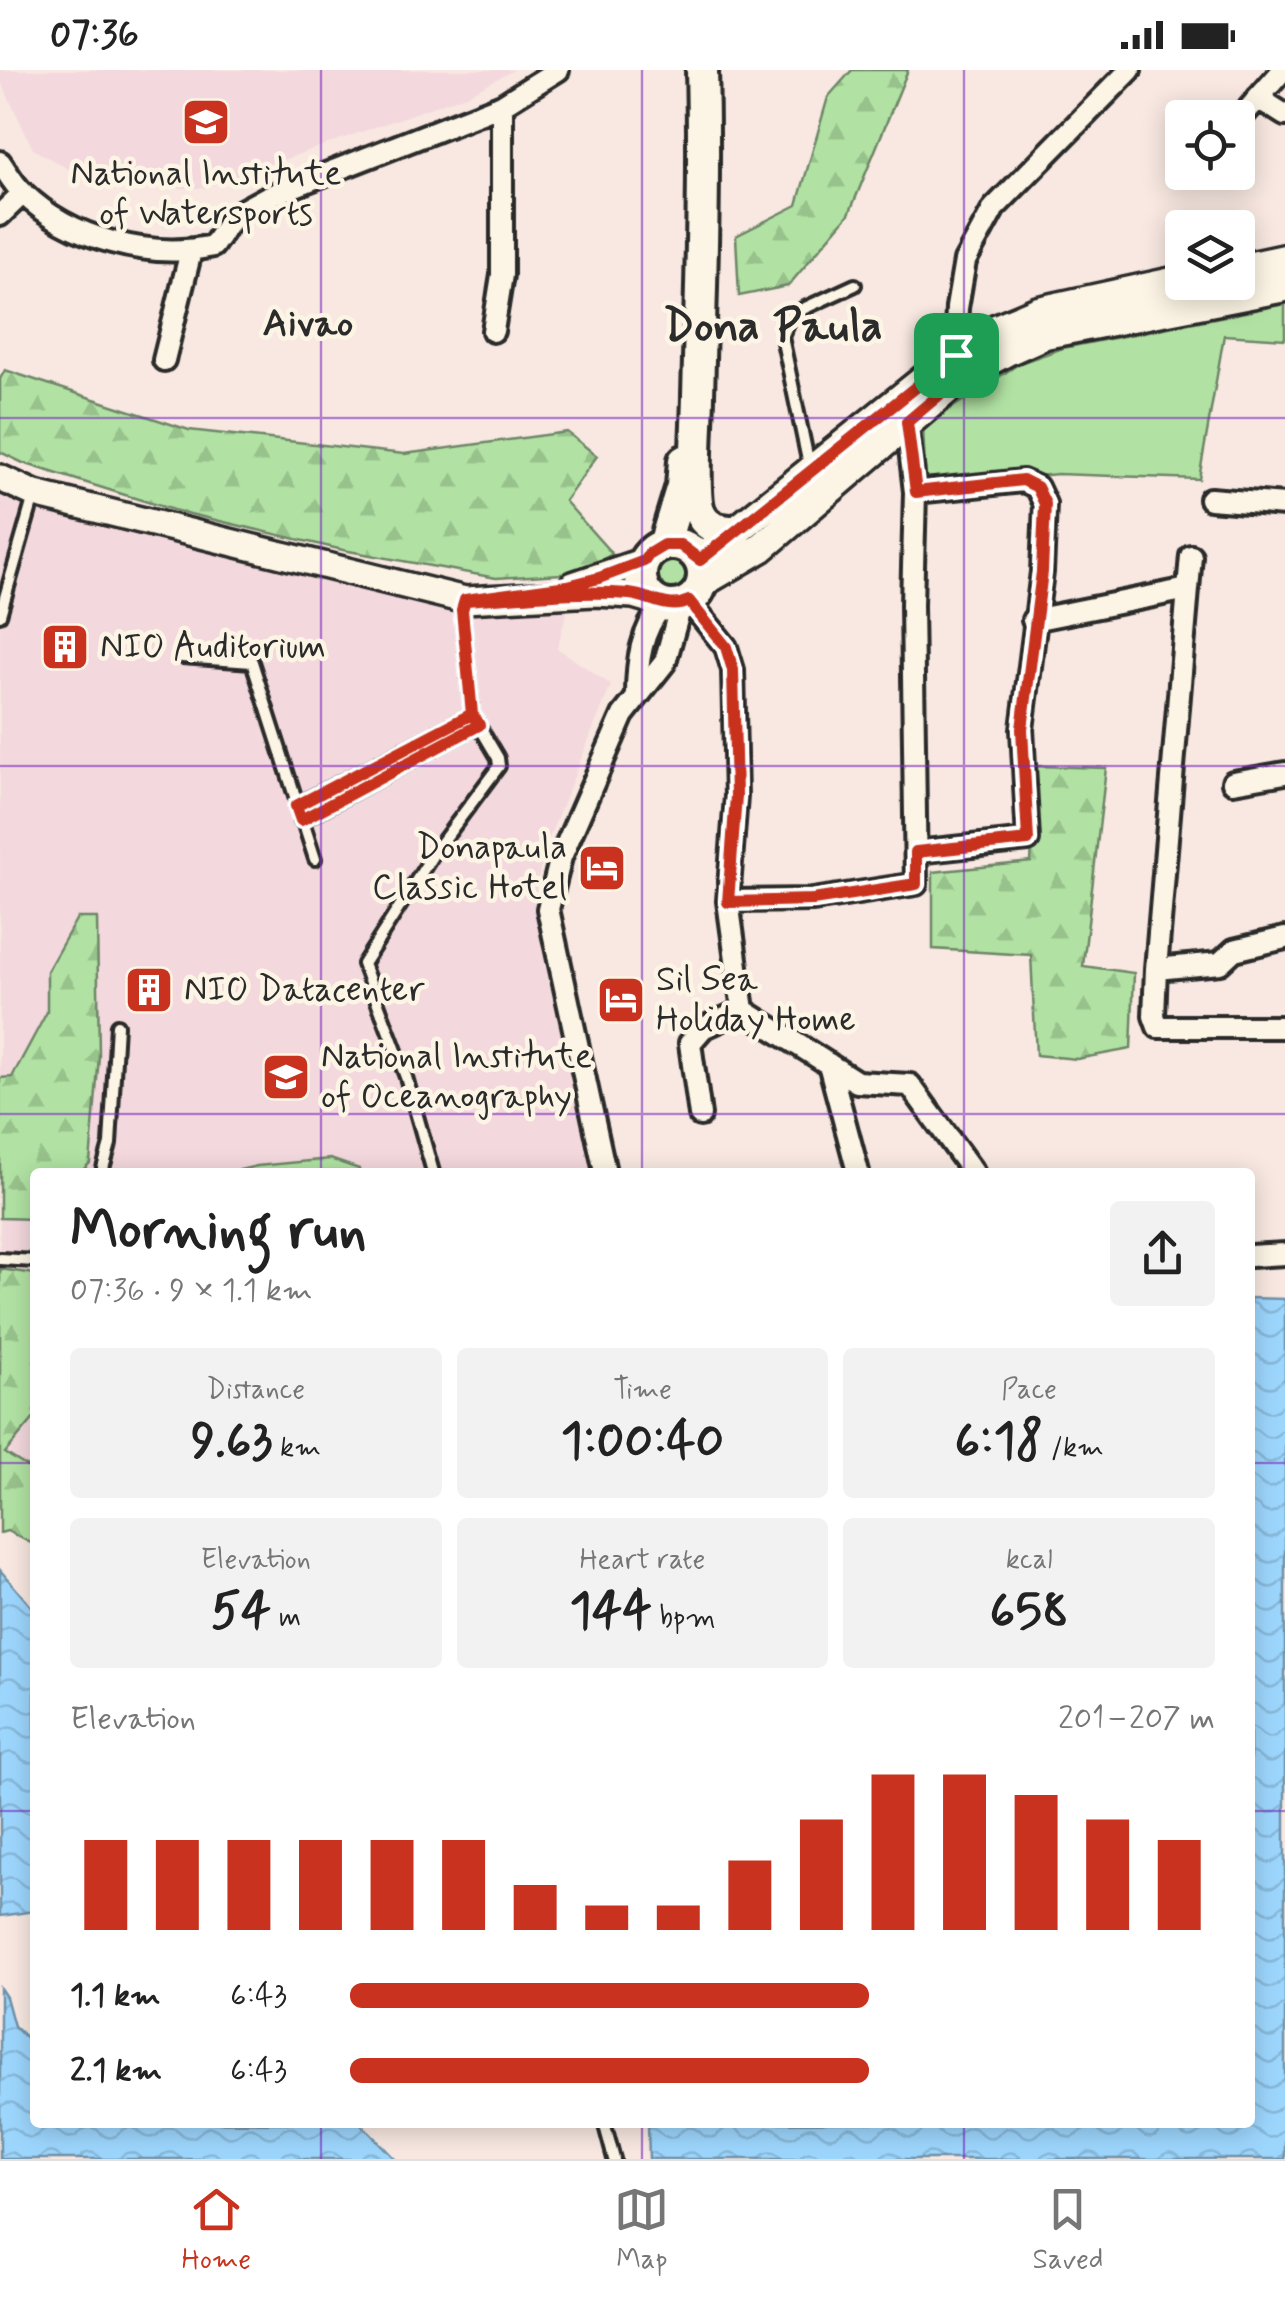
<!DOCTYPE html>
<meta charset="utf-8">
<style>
body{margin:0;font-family:Mynerve,sans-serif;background:#f2f2f2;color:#222;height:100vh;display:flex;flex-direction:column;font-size:38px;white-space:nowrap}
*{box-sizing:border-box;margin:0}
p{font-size:32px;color:#767676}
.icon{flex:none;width:55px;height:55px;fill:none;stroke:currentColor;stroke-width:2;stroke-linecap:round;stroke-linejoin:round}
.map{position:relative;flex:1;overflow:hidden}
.drawer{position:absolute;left:30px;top:1098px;width:1225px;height:960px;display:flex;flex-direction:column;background:#fff;border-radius:10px;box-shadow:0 5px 25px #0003}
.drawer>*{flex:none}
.buttons{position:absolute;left:1165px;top:30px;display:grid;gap:20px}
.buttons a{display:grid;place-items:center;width:90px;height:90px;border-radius:10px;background:#fff;box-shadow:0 5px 25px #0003;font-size:50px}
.pin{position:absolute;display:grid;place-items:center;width:85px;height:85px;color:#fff;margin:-42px;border-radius:20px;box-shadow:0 5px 15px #0006}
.round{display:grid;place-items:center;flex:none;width:105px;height:105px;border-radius:10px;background:#f2f2f2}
.head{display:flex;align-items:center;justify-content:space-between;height:170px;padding:0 40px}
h1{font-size:55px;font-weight:700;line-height:75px}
.stats{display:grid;grid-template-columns:repeat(3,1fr);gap:15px;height:170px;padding:10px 40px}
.stats div{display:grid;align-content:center;border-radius:10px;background:#f2f2f2;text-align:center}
.stats b{font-size:50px;font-weight:700}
.stats small{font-size:28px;font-weight:400}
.stats p{font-size:28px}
.chart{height:280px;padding:20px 40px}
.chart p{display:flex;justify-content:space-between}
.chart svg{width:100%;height:180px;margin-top:10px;stroke:#c8321e;stroke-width:6}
ul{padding:0 40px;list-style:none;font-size:32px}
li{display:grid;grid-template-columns:160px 120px 1fr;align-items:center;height:75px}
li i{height:25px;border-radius:12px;background:#c8321e}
.status{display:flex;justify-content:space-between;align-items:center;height:70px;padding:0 50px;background:#fff;direction:ltr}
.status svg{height:28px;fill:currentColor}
.menu{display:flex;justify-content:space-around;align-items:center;height:140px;border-top:2px solid #e0e0e0;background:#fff;font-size:28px;color:#767676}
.menu a{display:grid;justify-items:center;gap:5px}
.menu .on{color:#c8321e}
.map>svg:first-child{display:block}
.built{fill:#f3d8dd}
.green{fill:#b1e2a3;stroke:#6e8667;stroke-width:2.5}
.forest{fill:url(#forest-firs);stroke:#6e8667;stroke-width:2.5}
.water{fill:url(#water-waves);stroke:#6f92a9;stroke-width:2.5}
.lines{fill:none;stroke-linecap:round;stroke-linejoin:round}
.service-casing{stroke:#2b2b2b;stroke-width:18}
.minor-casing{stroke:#2b2b2b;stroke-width:28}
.tertiary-casing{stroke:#2b2b2b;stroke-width:32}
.secondary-casing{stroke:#2b2b2b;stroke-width:35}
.primary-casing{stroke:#2b2b2b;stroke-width:38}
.service{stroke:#fcf5e5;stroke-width:10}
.minor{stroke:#fcf5e5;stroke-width:20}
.tertiary{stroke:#fcf5e5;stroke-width:25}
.secondary{stroke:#fcf5e5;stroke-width:28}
.primary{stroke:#fcf5e5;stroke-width:30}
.route-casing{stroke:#fff;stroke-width:20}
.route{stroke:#c8321e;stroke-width:12}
.grid{fill:none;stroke:#7b2cbf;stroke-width:2.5;stroke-opacity:0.55}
.labels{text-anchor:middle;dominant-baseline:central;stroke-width:9;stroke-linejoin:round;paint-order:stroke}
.poi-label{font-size:35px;fill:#2b2b2b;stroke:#fcf5e5;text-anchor:start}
.neighbourhood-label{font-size:38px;font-weight:bold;fill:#2b2b2b;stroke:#fcf5e5}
.district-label{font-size:45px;font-weight:bold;fill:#2b2b2b;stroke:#fcf5e5}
</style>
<div class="status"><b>07:36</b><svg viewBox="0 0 49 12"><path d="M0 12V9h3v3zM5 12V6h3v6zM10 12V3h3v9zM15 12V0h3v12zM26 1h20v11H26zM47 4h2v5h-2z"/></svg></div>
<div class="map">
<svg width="1285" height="2089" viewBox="0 0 1285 2089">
<defs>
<pattern id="forest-firs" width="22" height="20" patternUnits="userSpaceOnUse" patternTransform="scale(2.5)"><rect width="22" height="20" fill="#b1e2a3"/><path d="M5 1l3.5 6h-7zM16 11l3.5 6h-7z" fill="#98c28c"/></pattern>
<pattern id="water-waves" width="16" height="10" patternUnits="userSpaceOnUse" patternTransform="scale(2.5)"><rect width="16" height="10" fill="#9dd6fd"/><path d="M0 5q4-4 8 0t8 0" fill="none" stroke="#87b8d9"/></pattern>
</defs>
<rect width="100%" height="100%" fill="#f8e8e1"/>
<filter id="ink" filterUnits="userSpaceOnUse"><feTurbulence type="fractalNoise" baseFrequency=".01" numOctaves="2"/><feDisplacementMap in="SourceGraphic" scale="20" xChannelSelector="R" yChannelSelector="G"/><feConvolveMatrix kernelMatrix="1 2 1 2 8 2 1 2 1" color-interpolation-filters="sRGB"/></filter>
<g filter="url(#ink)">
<path class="built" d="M0 0H514L466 25 203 118 104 119 33 79 0 9Z
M0 423 462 539 569 535 557 578 611 615 544 780 536 819 540 868 549 911 596 1102H35V1419L0 1411Z"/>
<path class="green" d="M1285 234V269L1224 265 1199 409 1057 404 926 418 923 357 1020 293 1063 278Z
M653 503a20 20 0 1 1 40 0a20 20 0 1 1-40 0Z"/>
<path class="forest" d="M852 0H908L849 144 788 216 739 226 736 166 797 135 828 27Z
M5 300 189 360 404 384 567 362 597 386 565 431 612 484 578 503 496 508 343 480 173 440 23 393 0 382V309Z
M1037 696 1106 698 1083 896 1134 903 1131 979 1077 989 1036 985 1031 885 933 879V802L1031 792Z
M77 848H97L99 986 90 1093 81 1102H35V1149L0 1148V1008L12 1007 47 942V901Z
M330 1089 359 1099V1102H231L257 1096Z
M0 1199 35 1204V1347L5 1383 35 1402V1475L7 1461 0 1463Z"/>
<path class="water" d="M1250 1228 1285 1229V2089H649L648 2053 1250 2052Z
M0 1500 35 1541V1841L0 1846Z
M0 1918 6 1927 14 1956 33 1974 35 2052 360 2053 395 2089H0Z"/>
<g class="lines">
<g class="service-casing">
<path id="service" d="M809 395 782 267 792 244 855 215
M0 545 34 426
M182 587 252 592 315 789
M296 735 472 644
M301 751 479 655
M102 1102 110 1074 117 955
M433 1102 406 1007 363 894 434 783 499 696 498 688 472 644 462 539 464 531
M0 1189 35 1191
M604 2052 614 2089"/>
</g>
<g class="minor-casing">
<path id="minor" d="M1258 28 1285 45
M1238 51 1283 0
M0 92C7 102 14 115 23 123 70 169 150 190 213 176L234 145 267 127 502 35 558 0
M0 145 23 123
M493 261 502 205V35
M164 290 191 181
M959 293 955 285 957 238 965 191 994 138 1130 0
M915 422 1023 411 1037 417 1045 434 1042 502 1022 659 1028 770 916 782
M1210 429 1285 435
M1188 519 1191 486
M689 531 726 577 733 600 736 726 728 831 743 940 703 958 690 973 700 1045
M1033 550 1188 519 1156 899 1220 893 1234 880 1285 868
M637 625C637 592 641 560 663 535
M1233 712 1285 703
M728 831 813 830 916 814 912 535 915 422 907 352
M1156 899 1154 946 1158 957H1285
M743 940 857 1012 910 1015 973 1102
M829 994 858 1102
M605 1102 548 839 561 787 623 645 665 592 681 535
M1250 1186 1285 1184"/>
</g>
<g class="tertiary-casing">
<path id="tertiary" d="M0 408 35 424 465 530 595 523 633 525 657 532
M573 515 644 491"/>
</g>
<g class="secondary-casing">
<path id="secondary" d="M1238 199 1285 189
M700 490 955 285 996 259 1039 241 1182 210
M703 512 761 478 965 304 1007 281 1045 264 1285 217"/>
</g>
<g class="primary-casing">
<path id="primary" d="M702 0C705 108 701 216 698 325 698 348 692 422 699 441 705 458 720 461 736 461
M641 505a31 31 0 1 1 62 0a31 31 0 1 1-62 0Z
M664 475 682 416 684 391"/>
</g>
<use href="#service" class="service"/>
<use href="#minor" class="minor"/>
<use href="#tertiary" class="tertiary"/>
<use href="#secondary" class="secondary"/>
<use href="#primary" class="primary"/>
</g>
</g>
<g class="lines" filter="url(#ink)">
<g class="route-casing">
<path id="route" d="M956 285 700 490 680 475H664L649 484 644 491 599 508 568 516 465 530 462 540 472 644 296 736 301 750 479 655 472 644 462 540 465 530C519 527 575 520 629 524 651 526 667 541 689 531L726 577 733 600 736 726 728 832 813 830 916 814V782L1028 770 1022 659 1042 502 1045 434 1037 417 1023 410 916 422 907 352 964 304 956 285"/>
</g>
<use href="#route" class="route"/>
</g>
<path class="grid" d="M321 0V1102M642 0V1102M964 0V1102M0 348H1285M0 696H1285M0 1044H1285M0 1393H35M1250 1393H1285M0 1741H35M1250 1741H1285M321 2052V2089M642 2052V2089M964 2052V2089"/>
<defs>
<g id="university-square" transform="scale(2.5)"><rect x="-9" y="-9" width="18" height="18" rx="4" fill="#c8321e" stroke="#fcf5e5"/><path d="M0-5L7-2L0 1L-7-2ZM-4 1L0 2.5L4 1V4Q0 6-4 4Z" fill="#fff"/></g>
<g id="building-square" transform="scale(2.5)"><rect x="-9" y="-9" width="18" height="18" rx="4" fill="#c8321e" stroke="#fcf5e5"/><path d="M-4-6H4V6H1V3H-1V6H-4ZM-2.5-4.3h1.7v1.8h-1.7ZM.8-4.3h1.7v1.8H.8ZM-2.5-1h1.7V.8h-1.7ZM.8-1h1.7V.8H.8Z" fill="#fff"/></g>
<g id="hotel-square" transform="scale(2.5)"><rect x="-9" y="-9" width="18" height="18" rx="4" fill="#c8321e" stroke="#fcf5e5"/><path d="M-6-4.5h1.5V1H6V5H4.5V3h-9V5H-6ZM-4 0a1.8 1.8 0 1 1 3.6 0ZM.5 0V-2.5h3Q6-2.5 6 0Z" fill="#fff"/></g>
</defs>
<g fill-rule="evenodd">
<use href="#university-square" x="206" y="52"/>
<use href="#building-square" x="65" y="577"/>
<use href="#hotel-square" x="602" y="798"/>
<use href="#building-square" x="149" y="920"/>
<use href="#hotel-square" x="621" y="930"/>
<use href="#university-square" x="286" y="1007"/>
</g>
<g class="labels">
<g class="poi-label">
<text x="206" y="104" text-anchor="middle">National Institute<tspan x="206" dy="40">of Watersports</tspan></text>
<text x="100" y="577">NIO Auditorium</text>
<text x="567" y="778" text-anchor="end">Donapaula<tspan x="567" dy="40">Classic Hotel</tspan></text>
<text x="656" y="910">Sil Sea<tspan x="656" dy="40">Holiday Home</tspan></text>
<text x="184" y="920">NIO Datacenter</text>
<text x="321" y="987">National Institute<tspan x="321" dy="40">of Oceanography</tspan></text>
</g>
<g class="neighbourhood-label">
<text x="308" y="254">Aivao</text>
</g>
<g class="district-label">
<text x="773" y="257">Dona Paula</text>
</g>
</g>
</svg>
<div class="buttons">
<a><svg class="icon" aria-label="locate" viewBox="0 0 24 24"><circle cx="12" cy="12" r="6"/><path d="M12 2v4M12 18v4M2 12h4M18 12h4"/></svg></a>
<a><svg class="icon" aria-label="layers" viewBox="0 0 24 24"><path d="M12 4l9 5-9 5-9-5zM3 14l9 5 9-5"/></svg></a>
</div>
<div class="pin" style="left:956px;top:285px;background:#1e9e55"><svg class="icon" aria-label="arrive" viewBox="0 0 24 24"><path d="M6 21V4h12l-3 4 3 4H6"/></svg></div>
<section class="drawer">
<div class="head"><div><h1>Morning run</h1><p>07:36 · 9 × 1.1 km</p></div><a class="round"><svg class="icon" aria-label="share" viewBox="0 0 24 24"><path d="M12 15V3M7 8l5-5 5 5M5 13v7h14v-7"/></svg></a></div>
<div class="stats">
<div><p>Distance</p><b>9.63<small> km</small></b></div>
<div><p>Time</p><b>1:00:40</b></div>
<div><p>Pace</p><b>6:18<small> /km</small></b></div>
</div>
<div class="stats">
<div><p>Elevation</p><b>54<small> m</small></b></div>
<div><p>Heart rate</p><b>144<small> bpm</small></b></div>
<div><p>kcal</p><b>658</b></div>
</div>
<div class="chart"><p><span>Elevation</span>201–207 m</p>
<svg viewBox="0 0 160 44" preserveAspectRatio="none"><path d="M5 44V22M15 44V22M25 44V22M35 44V22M45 44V22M55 44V22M65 44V33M75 44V38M85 44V38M95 44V27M105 44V17M115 44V6M125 44V6M135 44V11M145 44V17M155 44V22"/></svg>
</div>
<ul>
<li><b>1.1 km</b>6:43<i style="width:60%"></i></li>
<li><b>2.1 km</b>6:43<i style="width:60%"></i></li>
</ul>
</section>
</div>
<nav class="menu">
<a class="on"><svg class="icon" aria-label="home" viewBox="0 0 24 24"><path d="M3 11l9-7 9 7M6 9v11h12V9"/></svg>Home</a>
<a><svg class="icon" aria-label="map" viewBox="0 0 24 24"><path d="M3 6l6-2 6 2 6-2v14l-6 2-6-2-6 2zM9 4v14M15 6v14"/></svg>Map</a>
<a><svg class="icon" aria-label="saved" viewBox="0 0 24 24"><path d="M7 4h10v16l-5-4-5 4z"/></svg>Saved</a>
</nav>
